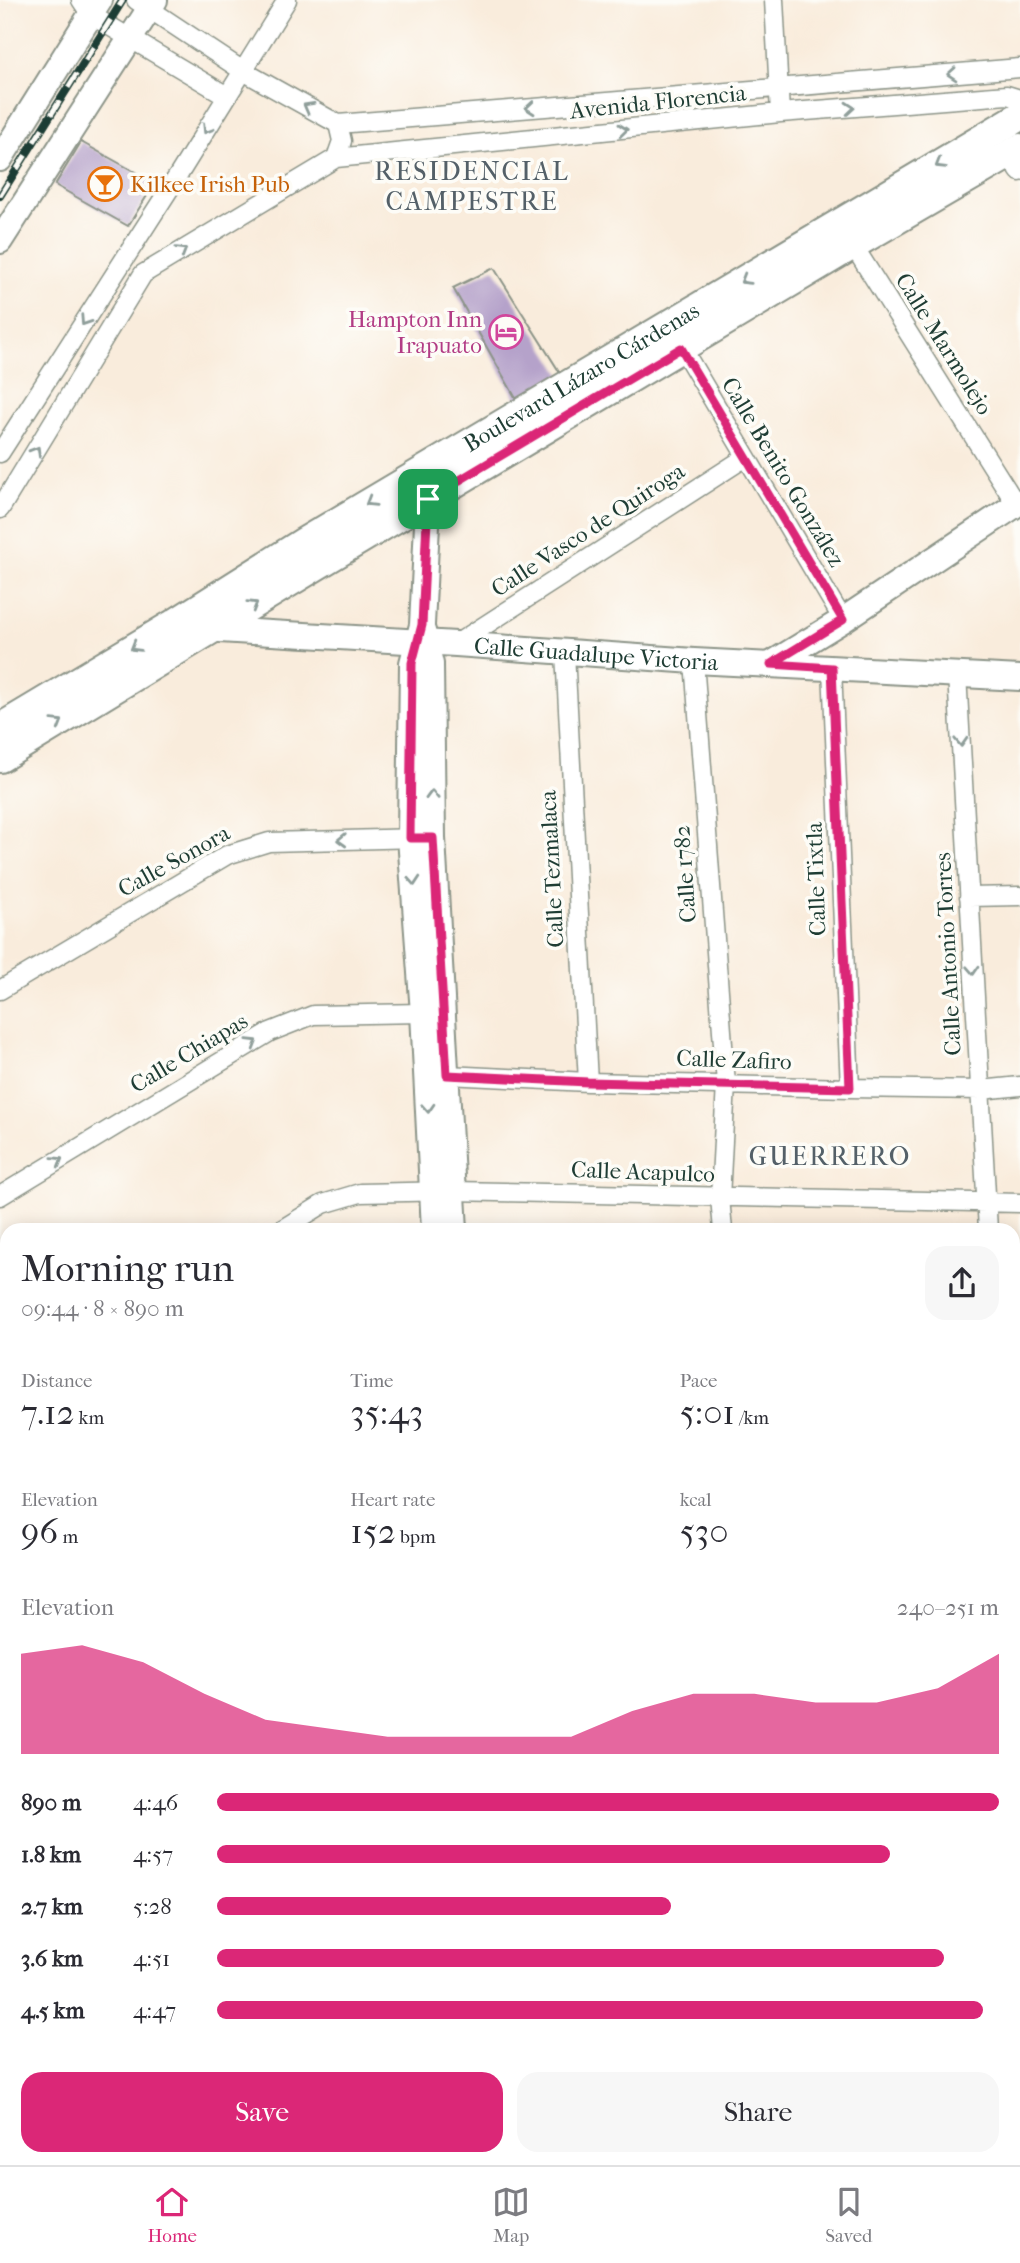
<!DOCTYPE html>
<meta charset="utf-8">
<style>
body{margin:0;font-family:"IM FELL French Canon",serif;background:#f7f7f7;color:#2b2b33;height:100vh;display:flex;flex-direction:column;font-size:26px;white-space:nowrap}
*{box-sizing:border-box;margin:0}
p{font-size:23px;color:#7c7c81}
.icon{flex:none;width:38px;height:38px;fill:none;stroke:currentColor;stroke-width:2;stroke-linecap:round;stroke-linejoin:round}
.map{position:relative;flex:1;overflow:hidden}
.drawer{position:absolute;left:0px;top:1223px;width:1020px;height:943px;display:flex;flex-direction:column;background:#fff;border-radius:21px 21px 0 0;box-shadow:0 4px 18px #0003}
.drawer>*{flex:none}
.pin{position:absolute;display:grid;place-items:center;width:60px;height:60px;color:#fff;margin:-30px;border-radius:14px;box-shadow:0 4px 10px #0006}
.round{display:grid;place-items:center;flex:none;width:74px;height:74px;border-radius:21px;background:#f7f7f7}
.summary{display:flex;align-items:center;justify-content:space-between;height:119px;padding:0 21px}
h1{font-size:38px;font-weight:600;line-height:52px}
.stats{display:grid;grid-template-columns:repeat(3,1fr);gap:10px;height:119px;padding:7px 21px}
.stats div{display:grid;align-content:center}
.stats b{font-size:35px;font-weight:600}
.stats small{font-size:19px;font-weight:400}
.stats p{font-size:19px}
.chart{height:196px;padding:14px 21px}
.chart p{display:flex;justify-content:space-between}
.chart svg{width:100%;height:126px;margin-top:7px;fill:#db2777;opacity:.7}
.action{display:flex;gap:14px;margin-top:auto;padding:14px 21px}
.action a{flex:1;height:80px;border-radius:21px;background:#db2777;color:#fff;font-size:28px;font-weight:600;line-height:80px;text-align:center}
.action a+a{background:#f7f7f7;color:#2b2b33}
ul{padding:0 21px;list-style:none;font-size:23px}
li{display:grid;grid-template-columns:112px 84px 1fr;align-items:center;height:52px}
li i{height:18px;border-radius:9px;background:#db2777}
.menu{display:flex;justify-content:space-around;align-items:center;height:98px;border-top:2px solid #e1e1e2;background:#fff;font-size:19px;color:#7c7c81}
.menu a{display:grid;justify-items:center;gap:4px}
.menu .active{color:#db2777}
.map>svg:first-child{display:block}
.building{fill:#b5a2ca}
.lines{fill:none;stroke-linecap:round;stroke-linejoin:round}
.street-casing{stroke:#8c9488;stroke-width:21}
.secondary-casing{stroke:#8c9488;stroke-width:28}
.primary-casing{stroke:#8c9488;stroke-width:32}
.street{stroke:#fff;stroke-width:18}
.secondary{stroke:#fff;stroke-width:24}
.primary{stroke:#fff;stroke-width:28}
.rail-casing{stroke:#1f3d34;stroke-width:8}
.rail{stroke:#fdfcf7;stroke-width:5;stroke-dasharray:16;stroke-linecap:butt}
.oneway{stroke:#8f9e9a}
.route-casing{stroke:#fff;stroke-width:14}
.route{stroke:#db2777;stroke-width:9}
.labels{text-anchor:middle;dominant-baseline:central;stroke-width:7;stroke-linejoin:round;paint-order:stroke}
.street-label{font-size:23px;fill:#1f3d34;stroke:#fdfcf7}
.food-label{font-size:23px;fill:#c56008;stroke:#fdfcf7;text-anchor:start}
.hotel-label{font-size:23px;fill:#b23c85;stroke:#fdfcf7;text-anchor:end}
.quarter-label{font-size:26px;letter-spacing:2px;fill:#546068;stroke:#fdfcf7}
</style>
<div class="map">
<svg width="1020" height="2165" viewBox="0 0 1020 2165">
<rect width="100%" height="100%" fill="#fdfcf7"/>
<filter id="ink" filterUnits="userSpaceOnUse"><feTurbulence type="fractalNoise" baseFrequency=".0143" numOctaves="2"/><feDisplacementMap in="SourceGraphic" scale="14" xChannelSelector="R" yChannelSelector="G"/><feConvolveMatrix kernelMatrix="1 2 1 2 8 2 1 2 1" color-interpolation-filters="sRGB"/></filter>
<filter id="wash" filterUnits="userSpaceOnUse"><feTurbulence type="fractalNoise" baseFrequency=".00686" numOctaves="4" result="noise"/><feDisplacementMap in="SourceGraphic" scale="28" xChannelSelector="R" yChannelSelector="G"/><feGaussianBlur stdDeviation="1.57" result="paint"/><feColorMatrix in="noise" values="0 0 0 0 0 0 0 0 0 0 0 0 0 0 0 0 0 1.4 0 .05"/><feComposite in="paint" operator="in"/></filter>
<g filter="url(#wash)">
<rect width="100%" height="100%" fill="#f9ecdc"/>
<g id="blocks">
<path class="building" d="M81 142 155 183 128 226 55 185Z
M494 268 562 376 518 402 453 288Z"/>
</g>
</g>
<g filter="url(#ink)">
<use href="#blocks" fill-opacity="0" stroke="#8c9488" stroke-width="2"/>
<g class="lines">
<g class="street-casing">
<path id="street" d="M81 0 91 15 227 96
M136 0 243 71 338 124 1020 68
M774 0 780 113
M1008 155 1020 172
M336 158 342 141 338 124
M853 245 1016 504
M682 348 843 620
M0 453 179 174 287 0
M0 509 143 274 336 158 780 113 1007 95 1020 99
M456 644 746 457
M565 653 588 1082
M694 661 726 1084 720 1198 723 1230
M832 668 850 1088
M957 674 988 1230
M969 897 1020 896
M0 990 227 855 269 842 419 838
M447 1075 588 1082 850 1088 981 1090 1020 1086
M0 1196 270 1032 313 1015 423 1013
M281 1230 323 1204 360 1193 453 1191 1020 1203
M1013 1319 1020 1318
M0 1401 7 1397
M1013 1419H1020
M0 1513 7 1533
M0 1609 7 1605
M1013 1660 1020 1748
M0 1705 7 1704
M0 1817H7
M0 1918H7
M0 2036 7 2035
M260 2160 261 2165
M690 2160V2165
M865 2160 866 2165
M22 2165 136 2160"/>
</g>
<g class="secondary-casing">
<g id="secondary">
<path d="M0 159 100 0"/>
<path d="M0 241 155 0"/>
<path d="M429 484 422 625 412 663 410 838 423 1013 434 1230"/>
<path id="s1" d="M203 629 456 644 694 661 1020 678"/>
<path d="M423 631 431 664 433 838 455 1230"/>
<path d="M771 664 843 620 1020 502"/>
<path d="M1013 1634 1020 1633"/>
<path d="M484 2160V2165"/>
<path d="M509 2160V2165"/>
</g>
</g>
<g class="primary-casing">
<g id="primary">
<path id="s2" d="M0 728 172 625 302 543 1020 116"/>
<path d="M0 758 316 566 853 245 1020 148"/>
</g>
</g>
<use href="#street" class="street"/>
<use href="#secondary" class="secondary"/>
<use href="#primary" class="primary"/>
<g class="rail-casing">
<path id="rail" d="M0 196 123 0"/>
</g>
<use href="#rail" class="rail"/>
</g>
<defs><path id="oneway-chevron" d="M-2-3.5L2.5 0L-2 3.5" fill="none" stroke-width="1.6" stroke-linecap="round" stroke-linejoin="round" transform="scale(1.75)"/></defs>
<g class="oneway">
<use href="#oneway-chevron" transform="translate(952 74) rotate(176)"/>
<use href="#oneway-chevron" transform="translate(308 107) rotate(-151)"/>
<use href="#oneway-chevron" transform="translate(530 108) rotate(175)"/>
<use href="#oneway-chevron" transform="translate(850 108) rotate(-5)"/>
<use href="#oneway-chevron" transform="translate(207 129) rotate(122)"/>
<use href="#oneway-chevron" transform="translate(623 130) rotate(-6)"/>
<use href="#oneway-chevron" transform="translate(940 164) rotate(149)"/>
<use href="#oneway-chevron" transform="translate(182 251) rotate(-31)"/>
<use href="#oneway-chevron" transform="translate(745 280) rotate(149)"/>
<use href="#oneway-chevron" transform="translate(85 321) rotate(123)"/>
<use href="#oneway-chevron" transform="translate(36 451) rotate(-59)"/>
<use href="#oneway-chevron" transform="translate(370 502) rotate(149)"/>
<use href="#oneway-chevron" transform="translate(253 605) rotate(-31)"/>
<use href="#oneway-chevron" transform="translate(135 647) rotate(149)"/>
<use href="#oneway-chevron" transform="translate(58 723) rotate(-31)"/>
<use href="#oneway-chevron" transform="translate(961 742) rotate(87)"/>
<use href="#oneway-chevron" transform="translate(432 795) rotate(-91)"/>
<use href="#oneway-chevron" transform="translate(342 840) rotate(178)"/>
<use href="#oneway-chevron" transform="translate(414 881) rotate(86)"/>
<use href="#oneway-chevron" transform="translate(973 970) rotate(87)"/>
<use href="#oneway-chevron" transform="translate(253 1043) rotate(-31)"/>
<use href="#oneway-chevron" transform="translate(428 1108) rotate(87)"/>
<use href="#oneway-chevron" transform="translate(58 1161) rotate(-31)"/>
</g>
</g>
<g class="lines" filter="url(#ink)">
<g class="route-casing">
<path id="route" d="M681 348 843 620 771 664 832 668 850 1088 588 1082 447 1075 433 838H410L412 663 422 625 428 499Z"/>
</g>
<use href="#route" class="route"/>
</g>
<defs>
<g id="bar-ring" transform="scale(1.75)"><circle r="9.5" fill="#fdfcf7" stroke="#e8710a" stroke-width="1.5"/><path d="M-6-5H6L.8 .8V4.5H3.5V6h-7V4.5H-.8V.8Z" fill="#e8710a"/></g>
<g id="hotel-ring" transform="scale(1.75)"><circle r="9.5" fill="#fdfcf7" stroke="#d1479c" stroke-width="1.5"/><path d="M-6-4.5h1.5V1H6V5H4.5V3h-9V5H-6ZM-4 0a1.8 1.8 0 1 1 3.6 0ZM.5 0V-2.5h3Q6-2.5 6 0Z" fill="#d1479c"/></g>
</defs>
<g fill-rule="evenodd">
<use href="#bar-ring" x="105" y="184"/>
<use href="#hotel-ring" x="506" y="332"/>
</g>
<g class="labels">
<g class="street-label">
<text transform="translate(658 102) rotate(-6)">Avenida Florencia</text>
<text transform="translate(944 344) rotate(58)">Calle Marmolejo</text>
<text stroke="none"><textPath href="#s2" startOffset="679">Boulevard Lázaro Cárdenas</textPath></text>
<text transform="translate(783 472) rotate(59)">Calle Benito González</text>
<text transform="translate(588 530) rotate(-33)">Calle Vasco de Quiroga</text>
<text stroke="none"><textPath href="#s1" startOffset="394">Calle Guadalupe Victoria</textPath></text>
<text transform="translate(174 861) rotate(-29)">Calle Sonora</text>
<text transform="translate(552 869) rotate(-93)">Calle Tezmalaca</text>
<text transform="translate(685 874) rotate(-94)">Calle 1782</text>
<text transform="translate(816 879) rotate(-92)">Calle Tixtla</text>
<text transform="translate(948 954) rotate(-93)">Calle Antonio Torres</text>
<text transform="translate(189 1053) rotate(-31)">Calle Chiapas</text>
<text transform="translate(734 1060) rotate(2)">Calle Zafiro</text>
<text transform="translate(643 1172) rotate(2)">Calle Acapulco</text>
</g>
<g class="food-label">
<text x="130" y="184">Kilkee Irish Pub</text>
</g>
<g class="hotel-label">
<text x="482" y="319">Hampton Inn<tspan x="482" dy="26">Irapuato</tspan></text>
</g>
<g class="quarter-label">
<text x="472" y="171">RESIDENCIAL<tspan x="472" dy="30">CAMPESTRE</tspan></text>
<text x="830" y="1156">GUERRERO</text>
</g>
</g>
</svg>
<div class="pin" style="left:428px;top:499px;background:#1e9e55"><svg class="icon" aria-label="arrive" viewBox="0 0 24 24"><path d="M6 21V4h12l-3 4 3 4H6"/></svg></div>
<section class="drawer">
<div class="summary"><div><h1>Morning run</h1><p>09:44 · 8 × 890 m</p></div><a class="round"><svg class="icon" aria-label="share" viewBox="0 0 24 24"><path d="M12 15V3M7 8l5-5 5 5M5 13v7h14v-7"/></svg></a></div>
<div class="stats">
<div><p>Distance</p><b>7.12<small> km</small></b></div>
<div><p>Time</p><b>35:43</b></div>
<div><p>Pace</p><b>5:01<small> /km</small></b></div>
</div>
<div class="stats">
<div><p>Elevation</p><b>96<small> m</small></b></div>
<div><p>Heart rate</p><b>152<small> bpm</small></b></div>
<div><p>kcal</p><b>530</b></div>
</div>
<div class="chart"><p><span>Elevation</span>240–251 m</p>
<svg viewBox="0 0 160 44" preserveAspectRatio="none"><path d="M0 44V9L10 6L20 12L30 23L40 32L50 35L60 38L70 38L80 38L90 38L100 29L110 23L120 23L130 26L140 26L150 21L160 9V44z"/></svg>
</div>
<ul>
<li><b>890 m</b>4:46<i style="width:100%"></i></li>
<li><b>1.8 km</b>4:57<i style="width:86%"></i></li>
<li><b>2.7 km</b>5:28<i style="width:58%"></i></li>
<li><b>3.6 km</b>4:51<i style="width:93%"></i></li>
<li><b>4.5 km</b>4:47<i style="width:98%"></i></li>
</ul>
<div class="action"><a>Save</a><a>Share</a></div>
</section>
</div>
<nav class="menu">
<a class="active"><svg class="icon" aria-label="home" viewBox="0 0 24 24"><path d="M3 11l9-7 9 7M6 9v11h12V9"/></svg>Home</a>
<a><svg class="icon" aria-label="map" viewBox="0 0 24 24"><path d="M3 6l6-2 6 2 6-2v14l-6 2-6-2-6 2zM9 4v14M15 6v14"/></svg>Map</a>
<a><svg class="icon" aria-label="saved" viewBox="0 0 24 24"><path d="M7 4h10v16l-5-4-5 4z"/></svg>Saved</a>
</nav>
